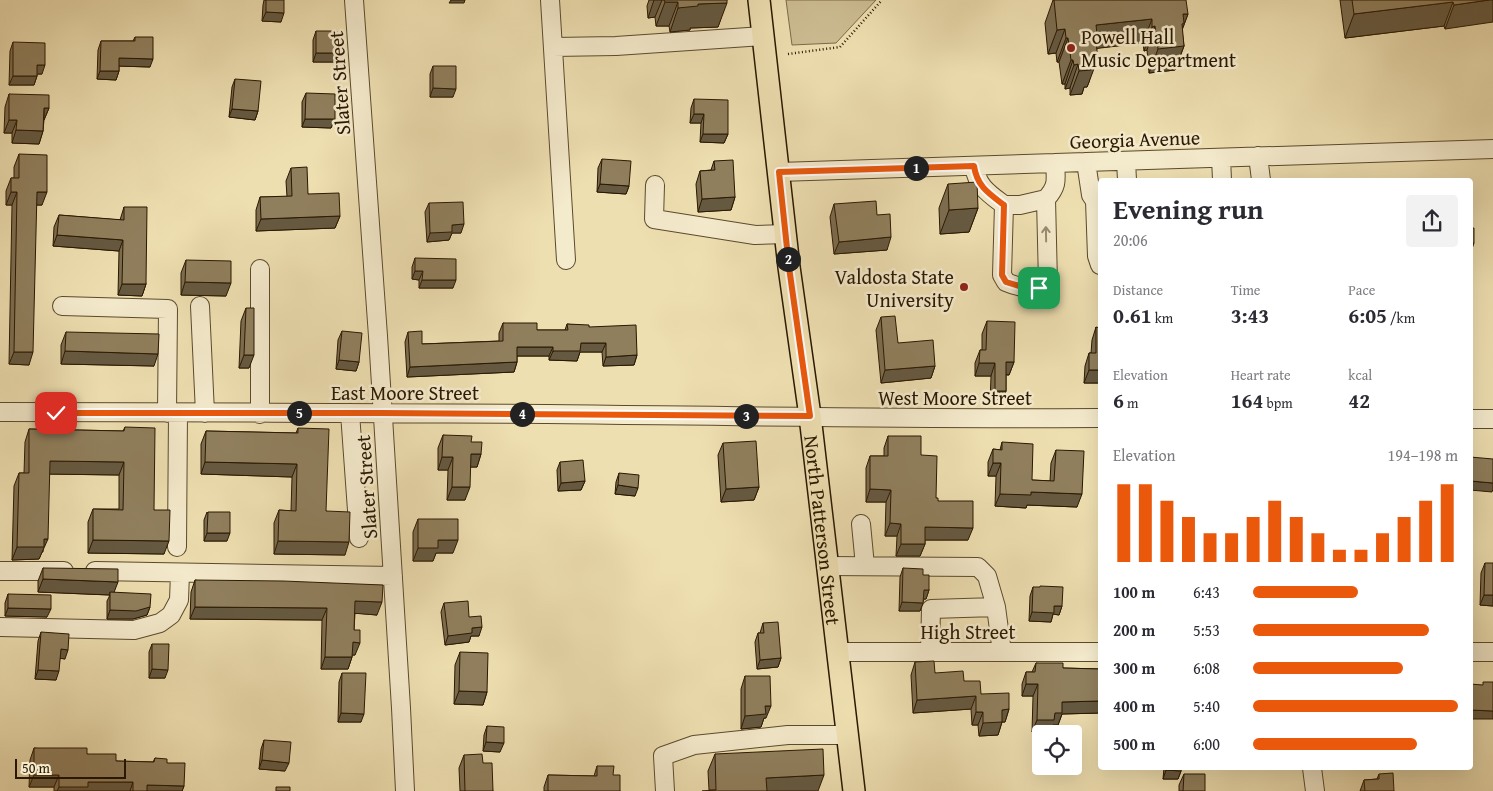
<!DOCTYPE html>
<meta charset="utf-8">
<style>
body{margin:0;font-family:"Gentium Book Plus",serif;background:#f2f2f3;color:#2b2b33;height:100vh;display:flex;flex-direction:column;font-size:19px;white-space:nowrap}
*{box-sizing:border-box;margin:0}
p{font-size:16px;color:#7c7c81}
.icon{flex:none;width:28px;height:28px;fill:none;stroke:currentColor;stroke-width:2;stroke-linecap:round;stroke-linejoin:round}
.map{position:relative;flex:1;overflow:hidden}
.panel{position:absolute;left:1098px;top:178px;width:375px;height:592px;display:flex;flex-direction:column;background:#fff;border-radius:5px;box-shadow:0 5px 20px #0002}
.panel>*{flex:none}
.controls{position:absolute;left:1032px;top:725px;display:grid;gap:10px}
.controls a{display:grid;place-items:center;width:50px;height:50px;border-radius:5px;background:#fff;box-shadow:0 5px 20px #0002;font-size:25px}
.scale{position:absolute;left:15px;bottom:12px;width:111px;box-sizing:border-box;padding-left:5px;border:2px solid #2a1801;border-top:0;font-size:14px;line-height:18px;white-space:nowrap;color:#2a1801;-webkit-text-stroke:4px #f4eacc;paint-order:stroke}
.pin{position:absolute;display:grid;place-items:center;width:42px;height:42px;color:#fff;margin:-21px;border-radius:10px;box-shadow:0 2px 8px #0006}
.km{position:absolute;width:25px;height:25px;margin:-12px;border-radius:50%;background:#222;color:#fff;font-size:14px;line-height:25px;text-align:center}
.round{display:grid;place-items:center;flex:none;width:52px;height:52px;border-radius:5px;background:#f2f2f3}
.overview{display:flex;align-items:center;justify-content:space-between;height:85px;padding:0 15px}
h1{font-size:28px;font-weight:700;line-height:38px}
.metrics{display:grid;grid-template-columns:repeat(3,1fr);gap:8px;height:85px;padding:5px 15px}
.metrics div{display:grid;align-content:center}
.metrics b{font-size:21px;font-weight:700}
.metrics small{font-size:14px;font-weight:400}
.metrics p{font-size:14px}
.chart{height:140px;padding:10px 15px}
.chart p{display:flex;justify-content:space-between}
.chart svg{width:100%;height:90px;margin-top:5px;stroke:#ea580c;stroke-width:6}
ul{padding:0 15px;list-style:none;font-size:16px}
li{display:grid;grid-template-columns:80px 60px 1fr;align-items:center;height:38px}
li i{height:12px;border-radius:6px;background:#ea580c}
.map>svg:first-child{display:block}
.green{fill:#cdbd93;stroke:#7c6a4a}
.lines{fill:none;stroke-linecap:round;stroke-linejoin:round}
.minor-casing{stroke:#5b4a2d;stroke-width:20}
.major-casing{stroke:#2a1801;stroke-width:24}
.path{stroke:#2a1801;stroke-width:2.5;stroke-dasharray:1 2.5;stroke-linecap:butt}
.minor{stroke:#f4eacc;stroke-width:18}
.major{stroke:#eedfb1;stroke-width:21}
.wall{fill:#7c6d50;stroke:#2a1801}
.shaded-wall{fill:#655941;stroke:#2a1801}
.building{fill:#907f5d;stroke:#2a1801}
.oneway{stroke:#998c71}
.route-casing{stroke:#fff;stroke-width:10}
.route{stroke:#ea580c;stroke-width:6}
.poi-dot{fill:#8f2418;stroke:#f4eacc;stroke-width:2}
.labels{text-anchor:middle;dominant-baseline:central;stroke-width:5;stroke-linejoin:round;paint-order:stroke}
.poi-label{font-size:20px;fill:#2a1801;stroke:#f4eacc;text-anchor:start}
.street-label{font-size:20px;fill:#2a1801;stroke:#f4eacc}
</style>
<div class="map">
<svg width="1493" height="791" viewBox="0 0 1493 791">
<rect width="100%" height="100%" fill="#eedfb1"/>
<filter id="stains"><feTurbulence type="fractalNoise" baseFrequency=".004" numOctaves="4"/><feColorMatrix values="0 0 0 0 .2 0 0 0 0 .09 0 0 0 0 .02 0 0 0 .5 -.17"/></filter>
<radialGradient id="worn" r=".72"><stop offset=".6" stop-color="#630" stop-opacity="0"/><stop offset="1" stop-color="#630" stop-opacity=".3"/></radialGradient>
<path class="green" d="M786 0H876L836 43 792 45Z"/>
<g class="lines">
<g class="minor-casing">
<path id="minor" d="M354 0 378 336 401 708 405 791
M550 0 566 260
M553 47 616 46 763 36
M1258 156 1261 180
M1221 158 1222 180
M1126 161 1127 180
M1086 162 1091 195 1095 201 1097 256 1100 265
M974 166C977 186 988 193 1004 205L1002 275 1006 282C1020 288 1034 291 1048 283L1046 199C1058 186 1056 180 1055 163
M779 172 1493 149
M655 185 654 219 755 235 786 234
M1004 205H1020L1046 199
M260 269V414
M62 306 168 309 167 413
M200 306 205 413
M0 412C182 413 365 412 547 414 732 416 916 419 1100 418
M350 413 359 538
M1470 419H1493
M861 524 865 566
M177 547 178 413
M826 566 978 567 987 576 996 607 1002 652
M0 571H64
M95 571 393 576
M0 627 134 630 160 623 171 615 179 600 180 573
M837 652H1100
M930 652 931 609 996 607
M1470 652H1493
M1312 768 1315 791
M665 791 663 756 694 745 788 735H847"/>
</g>
<g class="major-casing">
<g id="major">
<path id="s1" d="M759 0 789 267 810 416 854 791"/>
</g>
</g>
<path class="path" d="M788 54 840 47 882 0"/>
<use href="#minor" class="minor"/>
<use href="#major" class="major"/>
</g>
<path class="wall" d="M264 0H266L281 22 262 21 263 5Z
M649 0H727L718 27 690 28V30L670 32 669 26H656L655 17 648 18 647 6Z
M1053 0 1188 14 1182 30 1184 46 1175 70 1149 73 1147 50 1144 51 1143 43 1097 48 1089 82 1087 87H1084L1082 94 1070 95V88L1065 89V84H1062L1059 62H1057L1056 53 1048 54 1045 23Z
M1340 0H1493L1445 29 1444 26 1345 38Z
M316 31 334 62H313V40Z
M135 37 150 67 119 66V71L116 80 97 79 98 50 101 41H133Z
M13 42 42 74H37V76L34 85H9L10 51Z
M433 66 453 97H430V74Z
M235 79 258 111 255 120 229 117 232 87Z
M306 93 335 119 331 128 302 127V102Z
M9 94 49 108 44 120 43 131 39 144 12 143V133H4L5 107Z
M694 99 728 134 724 143 700 142 701 123H690L691 108Z
M19 154 42 205H36L29 365 9 364 12 205H6V191L11 178H14V167Z
M602 159 629 186 626 194 597 192 598 168Z
M714 161 735 197 731 210 698 212 696 184 700 171 711 170Z
M291 168 308 194 340 216 335 228 256 231V210L260 197H287L286 181Z
M948 184 978 208 969 232 940 234 939 208Z
M429 203 461 233H452L449 240 427 242 425 212Z
M834 204 877 215 887 250 834 254 830 217Z
M124 207 146 284 142 296 118 295 119 251 53 246 54 227 59 215 120 220Z
M415 258 453 288H419V280L412 279V267Z
M186 260 226 296 181 295V273Z
M246 308 249 368H239L241 321Z
M881 317 898 343 935 366 931 378 881 383 876 330Z
M987 321 1014 362 1009 375H1006V391L1001 404H990L991 376H975V363L980 350H982V334Z
M503 323 537 330H565L567 324 589 327 637 355 634 365 603 366 602 352H580L577 361 549 360V356H517V362L514 372 407 377 405 342 408 332 422 344 499 341V333Z
M1096 327 1100 383H1084L1085 366 1089 353H1091L1092 340Z
M342 331 359 362 356 371 336 369 338 340Z
M66 332 154 366 61 364V345Z
M125 427 154 510 164 554 88 553V522L93 509H119V475L49 474 43 552H42L39 559 12 560 14 486 19 473H24L25 442 29 429 123 431Z
M298 428 326 511 345 555 274 554V523L279 510 291 511 292 477 201 474V444L206 431 296 433Z
M443 435 471 442 481 454 477 467H470L465 500H447L448 470H438V448Z
M888 436 921 455 936 498 968 540H925V544L920 556H896L897 536H885L886 502H866V468L870 456H884V448Z
M1002 442 1032 480 1050 481 1051 463 1056 450 1077 507 1027 505 1026 508 995 506 996 476H988V462L993 449 1000 450Z
M723 443 759 487 754 500 721 502 718 455Z
M560 462 585 481 581 490 558 491 557 470Z
M619 473 635 496 615 494 616 482Z
M207 512 227 541H204V520Z
M418 519 453 553H436L433 561H413V532Z
M1485 563 1493 606 1480 605 1481 573Z
M43 568 114 593 150 607 147 615 133 619H107V601L110 595 38 592V581Z
M903 568 923 575 929 590 926 599H924L920 611H899L900 577Z
M195 580 377 615 355 613 354 630 355 655H352V657L348 669H321L322 620 190 619 191 592Z
M1033 587 1062 606 1059 615 1053 614 1051 622 1029 621 1030 596Z
M8 594 47 617 5 616V603Z
M444 603 469 617 479 636H471L469 642 445 645 441 612Z
M763 623 781 658 778 667 757 669 755 642 758 633H760Z
M41 632 65 659 60 658 56 680 35 679 38 641Z
M152 644 165 678H149V652Z
M460 652 487 692 483 705 454 704 455 665Z
M915 662 935 673 964 681 981 694 1009 709 1005 722H1002L998 735 979 736 978 725H972L971 709 913 713 911 675Z
M1036 663 1063 668 1100 669V713L1062 714 1058 725H1053L1050 732H1032L1033 696H1022V684L1026 672H1032Z
M342 673 361 722H338L339 682Z
M745 676 766 718H764L761 727 741 729V689Z
M487 726 500 752 483 751 484 735Z
M264 740 285 771 259 769 261 749Z
M34 748 87 754 116 761 153 762 155 758 167 763 184 786 182 791H54V787H29L30 760Z
M715 754 818 791 709 790 708 771Z
M464 755 483 763 493 791H460L459 768Z
M597 766 613 775 620 791H544V787L548 775 594 776Z
M1164 768H1181V771L1178 779H1163Z
M1184 774 1205 791H1179V785Z
M1379 774 1394 791H1360L1364 780 1377 779Z"/>
<path class="shaded-wall" d="M451 0H465L464 3H449Z
M654 0H662L655 17 648 18Z
M1489 0H1493V22L1445 29 1454 5Z
M665 2H678L669 26H656Z
M1453 2 1444 26 1345 38 1354 14Z
M727 3 718 27 690 28V30L670 32 678 8 698 4Z
M266 12 284 13 281 22 262 21Z
M1183 14H1188L1179 38 1184 46 1175 70 1149 73 1158 49Z
M1152 19 1143 43 1092 49 1096 25Z
M1155 26 1147 50 1144 51 1152 27Z
M1065 29 1056 53 1048 54 1057 30Z
M1066 38H1068L1059 62H1057Z
M316 53H337L334 62H313Z
M119 58 153 59 150 67 116 66Z
M1095 58H1098L1089 82 1087 87H1084L1082 94 1070 95 1079 71 1090 63Z
M1071 60H1073L1065 84H1062Z
M1078 64 1070 88 1065 89 1074 65Z
M37 65H45L42 74H34Z
M100 71H119L116 80 97 79Z
M13 76H37L34 85H9Z
M433 88 456 89 453 97H430Z
M44 108H49L44 120Z
M232 109 258 111 255 120 229 117Z
M694 114H704L701 123H690Z
M305 119H335L331 128 302 127Z
M9 120H17L12 133H4Z
M16 130 43 131 39 144 12 143Z
M703 134H728L724 143 700 142Z
M600 184 629 186 626 194 597 192Z
M11 192H17L12 205H6Z
M37 192H47L42 205H32Z
M735 197 731 210 698 212 702 199Z
M978 208 969 232 940 234 949 210Z
M340 216 335 228 256 231 261 219Z
M464 224 461 233H452L449 240 427 242 430 233 452 225Z
M57 235 123 240 119 251 53 246Z
M891 237 887 250 834 254 839 242Z
M1470 243H1474L1471 252H1470Z
M415 271H423L419 280 412 279Z
M422 280H456L453 288H419Z
M185 282 231 283 226 296 181 295Z
M122 284H146L142 296 118 295Z
M581 343H606L602 352H580L577 361 549 360 553 351Z
M517 347H553L549 356H514Z
M65 351 158 354 154 366 61 364Z
M14 352H33L29 365 9 364Z
M244 355H254L249 368H239Z
M637 355 634 365 603 366 606 357Z
M339 360 359 362 356 371 336 369Z
M517 362 514 372 407 377 410 367Z
M1006 362H1014L1009 375 1002 374Z
M979 363H995L991 376H975Z
M935 366 931 378 881 383 885 370Z
M1089 370H1100V383H1084Z
M995 391H1006L1001 404H990Z
M471 454H481L477 467H466Z
M442 457H453L448 470H438Z
M50 461 124 462 119 475 45 474Z
M205 462 297 464 292 477 201 474Z
M993 463H1001L996 476H988Z
M585 481 581 490 558 491 561 483Z
M1470 481 1493 483V489L1492 492 1470 490Z
M618 485 638 488 635 496 615 494Z
M452 487H470L465 500H447Z
M759 487 754 500 721 502 726 489Z
M870 489 891 490 886 502H866Z
M1031 492 1082 494 1077 507 1027 505 1026 508 995 506 1000 494Z
M890 523 901 524 897 536H885Z
M925 527 973 528 968 540H921Z
M207 533H230L227 541H204Z
M44 539H48L39 559 12 560 17 547Z
M93 540 169 541 164 554 88 553Z
M438 540H458L453 553H436L433 561H413L418 548Z
M278 541 349 542 345 555 274 554Z
M901 544H925L920 556H896Z
M43 579 118 582 113 595 110 592V595L38 592Z
M924 590H929L926 599H921Z
M1484 595H1493V606L1480 605Z
M355 601 382 602 377 615 351 613Z
M902 602 923 603 920 611H899Z
M1054 606H1062L1059 615 1053 614 1051 622 1029 621 1032 612Z
M150 607 147 615 133 619H107L110 610Z
M195 607 327 608 322 620 190 619Z
M8 608 51 609 47 617 5 616Z
M482 627 479 636H471L469 642 445 645 448 636 472 628Z
M353 642 360 643 355 655H348Z
M61 649 68 650 65 659 58 658Z
M325 657H352L348 669H321Z
M781 658 778 667 757 669 760 660Z
M152 669 168 670 165 678H149Z
M38 670 59 671 56 680 35 679Z
M1026 684H1038L1033 696H1022Z
M459 691 487 692 483 705 454 704Z
M976 696 971 709 913 713 917 700Z
M1100 701V713L1062 714 1058 725H1053L1050 732H1032L1037 720 1055 713 1062 702Z
M765 706H771L766 718H764L761 727 741 729 745 716Z
M1009 709 1005 722H1002L998 735 979 736 983 723 1002 710Z
M1470 710 1493 711V719H1470Z
M976 712H983L978 725H972Z
M341 713 364 714 361 722H338Z
M486 742 504 743 500 752 483 751Z
M262 760 289 763 285 771 259 769Z
M1166 770 1181 771 1178 779H1163Z
M34 775H59L54 787H29Z
M824 775 818 791H761L766 778Z
M88 782H133L130 791H57L59 787Z
M147 785 184 786 182 791H145Z"/>
<path class="building" d="M266 0H284V13L266 12Z
M664 0H727V3L698 4V6L678 8V2H665Z
M1054 0H1186L1188 14H1183L1184 23 1182 24 1184 46 1158 49 1155 26 1152 27V19L1096 25 1097 34 1095 35 1098 58H1095V63H1090L1091 70 1079 71 1078 64 1074 65 1073 60H1071L1068 38H1066L1065 29 1057 30Z
M1352 0H1489L1454 5 1453 2 1354 14Z
M316 31H337V53H316Z
M135 37H153V59L119 58V71H100L101 41H135Z
M13 42 45 43V65H37V76H13Z
M433 66H456V89L433 88Z
M235 79 261 81 258 111 232 109Z
M306 93 335 94V119H305Z
M9 94 49 95V108H44L43 131 16 130 17 120H9Z
M694 99 728 100V134H703L704 114H694Z
M19 154 47 155V192H37L33 352H14L17 192H11V178H19Z
M602 159 631 161 629 186 600 184Z
M733 160 735 197 702 199 700 171 715 170 714 161Z
M307 167 308 194 339 193 340 216 261 219 260 197 292 196 291 168Z
M977 182 978 208 949 210 948 184Z
M876 201 877 215 890 214 891 237 839 242 834 204Z
M463 202 464 224 452 225V232L430 233 429 203Z
M124 207H147L146 284H122L123 240 57 235 59 215 124 220Z
M1470 228H1474V243H1470Z
M415 258 456 259V280H422L423 271H415Z
M186 260 231 261V283L185 282Z
M246 308H254V355H244Z
M895 316 898 343 933 340 935 366 885 370 881 317Z
M987 321 1015 322 1014 362H1006V391H995V363H979L980 350H986Z
M503 323H537V330H568L567 324 589 325V327L636 325 637 355 606 357V343H581L580 351H553V347H517V362L410 367 408 332 422 331V344L503 341Z
M1096 327 1100 328V370H1089V353H1096Z
M342 331 362 333 359 362 339 360Z
M66 332 159 334 158 354 65 351Z
M125 427 155 428 154 510H170L169 541 93 540V509L123 510 124 462 50 461 48 539H44V547H17L19 473H29V429L124 431Z
M298 428 329 429 326 511 350 512 349 542 278 541 279 510 296 511 297 464 205 462 206 431 298 433Z
M443 435 472 436 471 442H482L481 454H471L470 487H452L453 457H442Z
M888 436H921V455L937 456 936 498H938V501H973V528L925 527V544H901V524L890 523 891 490 870 489V456H888Z
M756 441 759 487 726 489 723 443Z
M1002 442 1033 444 1032 480 1054 481 1056 450 1084 451 1082 494 1031 492V495L1000 494 1001 463H993V449L1002 450Z
M1470 457 1493 459V483L1470 481Z
M583 460 585 481 561 483 560 462Z
M619 473 639 475 638 488 618 485Z
M208 512H230V533H207Z
M418 519H458V540H438V548H418Z
M1485 563H1493V595H1484Z
M43 568 118 569V582L43 579Z
M903 568 923 569V575H929V590H924L923 603 902 602Z
M195 580 283 581 383 585 382 602 355 601 354 630H360V643L353 642 352 657H325L327 608 195 607Z
M1040 586 1063 587 1062 606H1054V613L1032 612 1033 587H1040Z
M110 592 151 594 150 607 136 611 110 610Z
M8 594 51 595V609L8 608Z
M468 601 469 617 481 616 482 627 472 628V633L448 636 444 603Z
M778 622 781 658 760 660 758 633H764L763 623Z
M41 632 69 634 68 650 61 649 59 671 38 670Z
M152 644H169L168 670 152 669Z
M460 652 488 653 487 692 459 691Z
M934 661 935 673 963 671 964 681H980L981 694 1009 693V709L1002 710V722L983 723V712H976V696L917 700 915 662Z
M1036 663H1063V668L1100 669V701L1062 702V713H1055L1054 720H1037L1038 684H1026V672H1035Z
M342 673H366L364 714 341 713Z
M745 676H770L771 706H765L766 714 745 716Z
M1483 682H1493V711L1470 710V684L1483 685Z
M487 726 504 727V743L486 742Z
M264 740 291 742 289 763 262 760Z
M34 748H87V754H116V761L154 762 155 758 167 759V763H185L184 786 147 785V791H133V782H88V787H59V775H34Z
M823 749 824 775 766 778 767 791H702L716 790 715 754Z
M482 754 483 763H492L493 791H465L464 755Z
M597 766H614L613 775H620V791H548V775L597 776Z
M1166 768H1181V771L1166 770Z
M1393 773 1394 791H1365L1364 780 1379 779V774Z
M1184 774H1205V791H1183Z
M276 787H290V791H276Z"/>
<defs><path id="oneway-shaft" d="M-6 0H5M1.5-3L5.5 0L1.5 3" fill="none" stroke-width="1.6" stroke-linecap="round" stroke-linejoin="round" transform="scale(1.25)"/></defs>
<use class="oneway" href="#oneway-shaft" transform="translate(1046 234) rotate(-91)"/>
<g class="lines">
<g class="route-casing">
<path id="route" d="M56 413H382L810 416 789 267 779 172 974 166C977 186 988 193 1004 205L1002 275 1006 282 1026 288H1039"/>
</g>
<use href="#route" class="route"/>
</g>
<g class="poi-dot">
<circle cx="1071" cy="48" r="5"/>
<circle cx="964" cy="287" r="5"/>
</g>
<g class="labels">
<g class="poi-label">
<text x="1081" y="36">Powell Hall<tspan x="1081" dy="23">Music Department</tspan></text>
<text x="954" y="276" text-anchor="end">Valdosta State<tspan x="954" dy="23">University</tspan></text>
</g>
<g class="street-label">
<text transform="translate(339 83) rotate(-94)">Slater Street</text>
<text transform="translate(1135 139) rotate(-2)">Georgia Avenue</text>
<text x="405" y="392">East Moore Street</text>
<text x="955" y="397">West Moore Street</text>
<text transform="translate(366 487) rotate(-94)">Slater Street</text>
<text stroke="none"><textPath href="#s1" startOffset="534">North Patterson Street</textPath></text>
<text x="968" y="631">High Street</text>
</g>
</g>
<rect width="100%" height="100%" filter="url(#stains)"/>
<rect width="100%" height="100%" fill="url(#worn)"/>
</svg>
<div class="controls">
<a><svg class="icon" aria-label="locate" viewBox="0 0 24 24"><circle cx="12" cy="12" r="6"/><path d="M12 2v4M12 18v4M2 12h4M18 12h4"/></svg></a>
</div>
<div class="scale">50 m</div>
<div class="pin" style="left:1039px;top:288px;background:#1e9e55"><svg class="icon" aria-label="arrive" viewBox="0 0 24 24"><path d="M6 21V4h12l-3 4 3 4H6"/></svg></div>
<div class="pin" style="left:56px;top:413px;background:#d93025"><svg class="icon" aria-label="check" viewBox="0 0 24 24"><path d="M5 12l5 5 9-10"/></svg></div>
<b class="km" style="left:916px;top:168px">1</b>
<b class="km" style="left:788px;top:259px">2</b>
<b class="km" style="left:746px;top:416px">3</b>
<b class="km" style="left:522px;top:414px">4</b>
<b class="km" style="left:299px;top:413px">5</b>
<section class="panel">
<div class="overview"><div><h1>Evening run</h1><p>20:06</p></div><a class="round"><svg class="icon" aria-label="share" viewBox="0 0 24 24"><path d="M12 15V3M7 8l5-5 5 5M5 13v7h14v-7"/></svg></a></div>
<div class="metrics">
<div><p>Distance</p><b>0.61<small> km</small></b></div>
<div><p>Time</p><b>3:43</b></div>
<div><p>Pace</p><b>6:05<small> /km</small></b></div>
</div>
<div class="metrics">
<div><p>Elevation</p><b>6<small> m</small></b></div>
<div><p>Heart rate</p><b>164<small> bpm</small></b></div>
<div><p>kcal</p><b>42</b></div>
</div>
<div class="chart"><p><span>Elevation</span>194–198 m</p>
<svg viewBox="0 0 160 44" preserveAspectRatio="none"><path d="M5 44V6M15 44V6M25 44V14M35 44V22M45 44V30M55 44V30M65 44V22M75 44V14M85 44V22M95 44V30M105 44V38M115 44V38M125 44V30M135 44V22M145 44V14M155 44V6"/></svg>
</div>
<ul>
<li><b>100 m</b>6:43<i style="width:51%"></i></li>
<li><b>200 m</b>5:53<i style="width:86%"></i></li>
<li><b>300 m</b>6:08<i style="width:73%"></i></li>
<li><b>400 m</b>5:40<i style="width:100%"></i></li>
<li><b>500 m</b>6:00<i style="width:80%"></i></li>
</ul>
</section>
</div>
